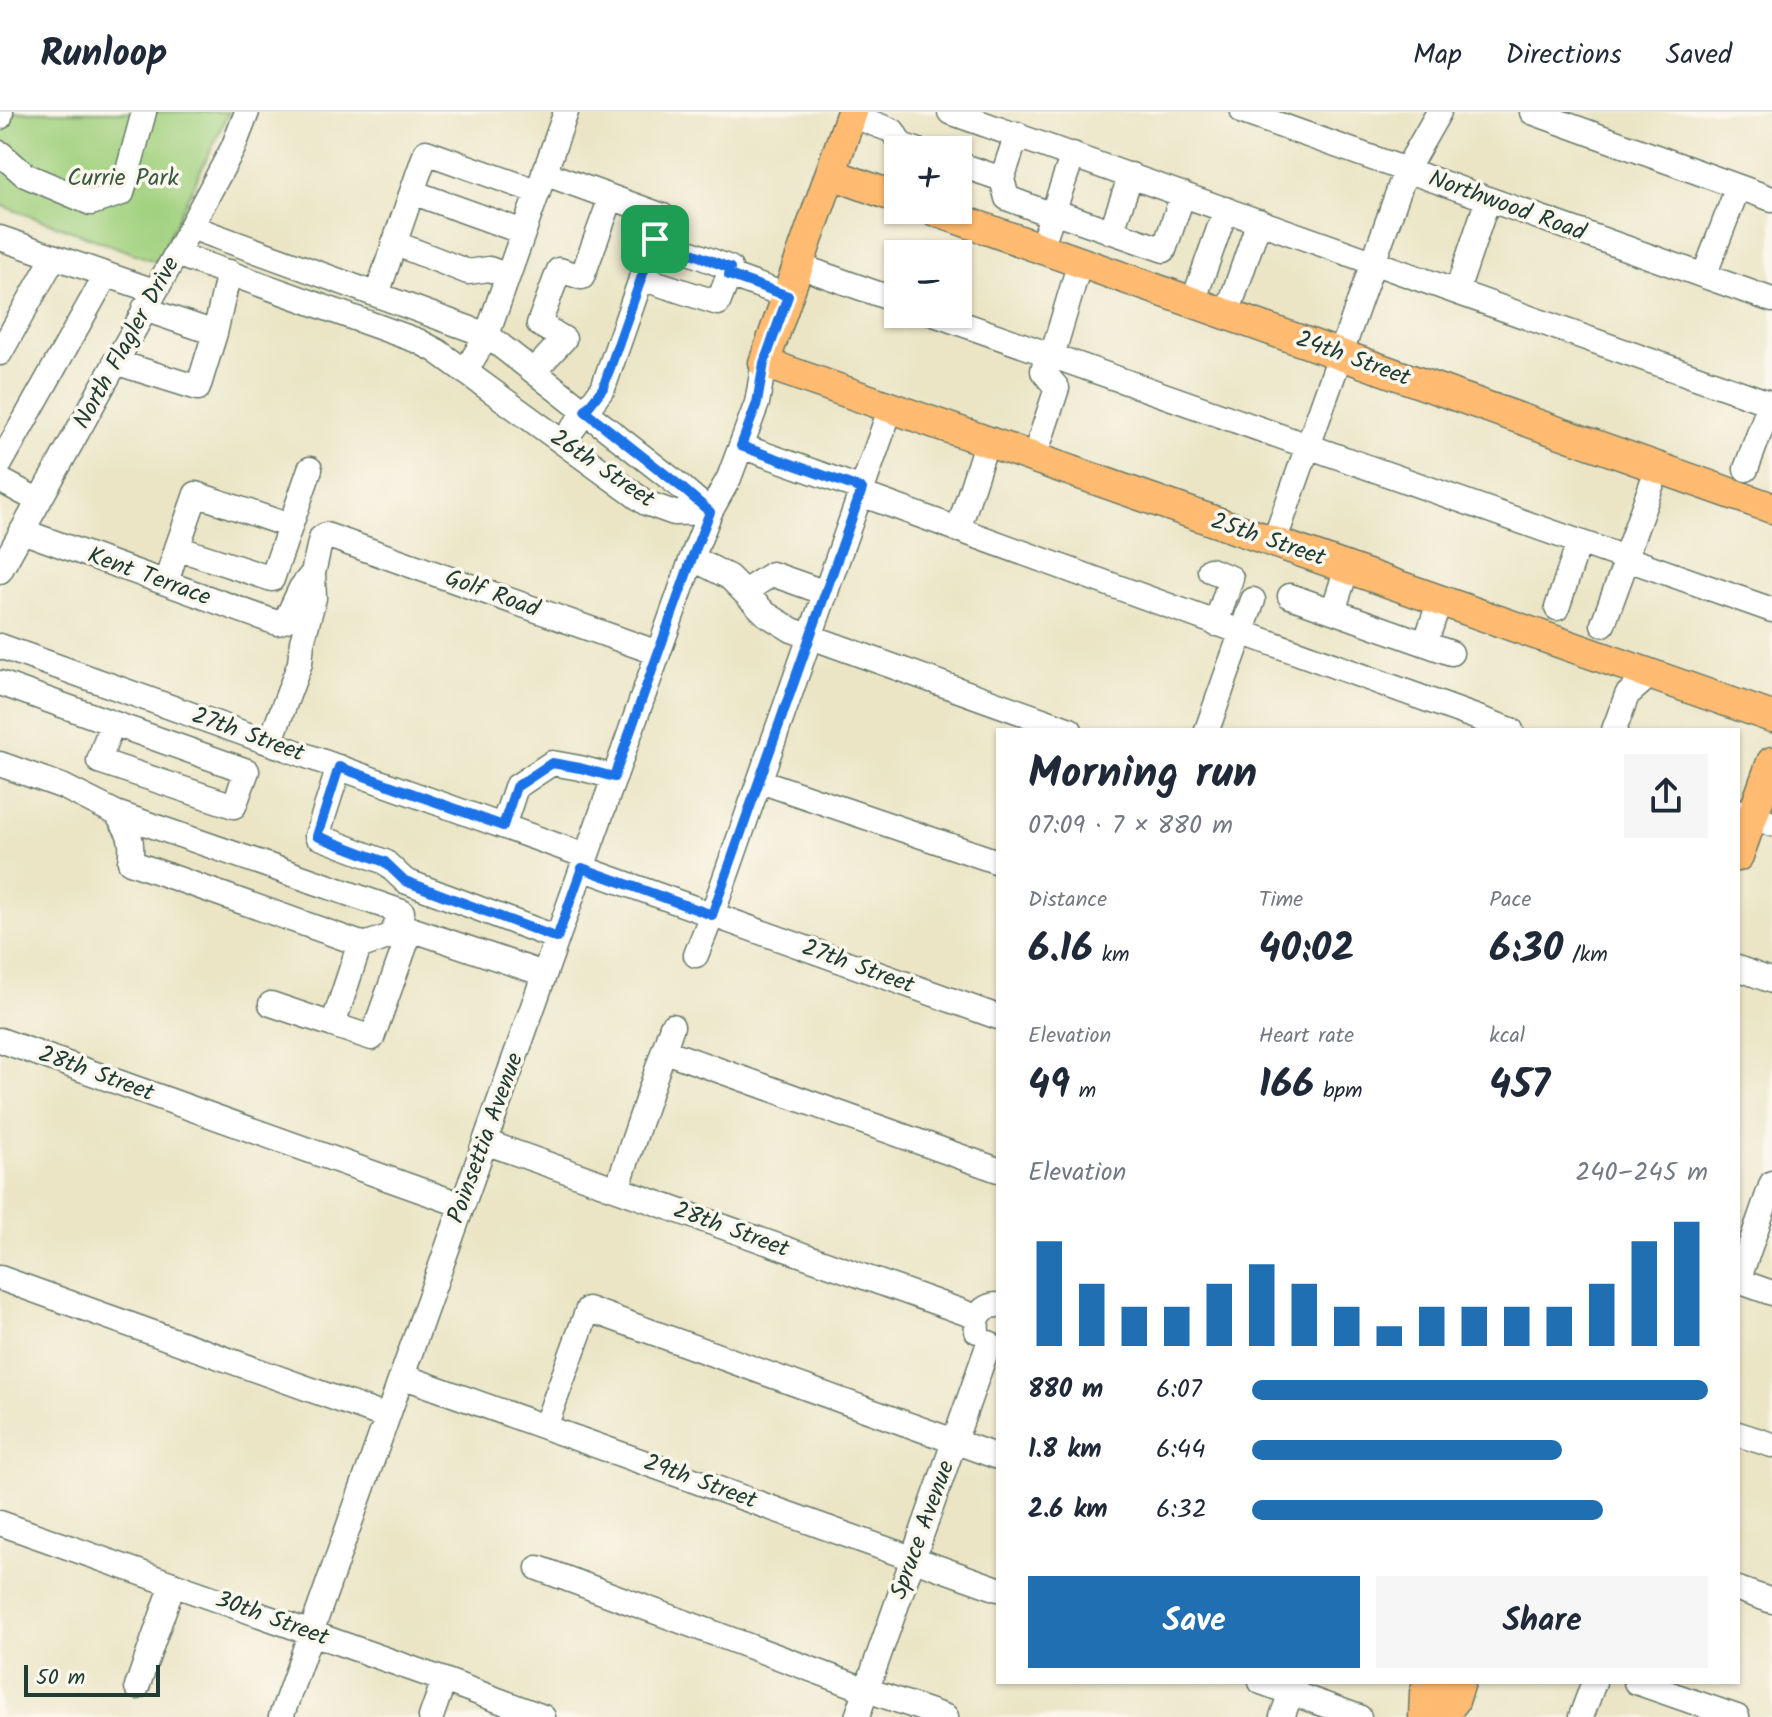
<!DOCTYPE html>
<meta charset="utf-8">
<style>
body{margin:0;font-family:Kalam,sans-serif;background:#f6f6f7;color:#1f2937;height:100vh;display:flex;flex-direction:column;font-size:30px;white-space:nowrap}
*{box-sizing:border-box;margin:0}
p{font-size:26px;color:#747a83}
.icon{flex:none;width:44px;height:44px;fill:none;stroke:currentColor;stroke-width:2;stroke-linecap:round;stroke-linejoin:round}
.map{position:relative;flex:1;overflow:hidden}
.drawer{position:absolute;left:996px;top:616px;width:744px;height:956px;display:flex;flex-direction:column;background:#fff;border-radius:0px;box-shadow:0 2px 6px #0004}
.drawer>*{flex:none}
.controls{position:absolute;left:884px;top:24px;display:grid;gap:16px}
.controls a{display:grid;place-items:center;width:88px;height:88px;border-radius:0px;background:#fff;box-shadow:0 2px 6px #0004;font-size:40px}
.scale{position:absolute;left:24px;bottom:20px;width:136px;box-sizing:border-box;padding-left:8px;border:4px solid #1f3d34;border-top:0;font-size:22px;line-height:28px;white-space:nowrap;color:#1f3d34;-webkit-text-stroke:6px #fbf7ec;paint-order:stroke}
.pin{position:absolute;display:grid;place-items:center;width:68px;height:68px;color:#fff;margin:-34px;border-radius:16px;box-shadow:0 4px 12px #0006}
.round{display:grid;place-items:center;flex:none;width:84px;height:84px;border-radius:0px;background:#f6f6f7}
.head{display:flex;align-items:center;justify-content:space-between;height:136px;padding:0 32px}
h1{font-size:44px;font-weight:700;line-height:60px}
.metrics{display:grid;grid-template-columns:repeat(3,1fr);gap:12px;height:136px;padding:8px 32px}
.metrics div{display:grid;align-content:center}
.metrics b{font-size:40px;font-weight:700}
.metrics small{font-size:22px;font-weight:400}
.metrics p{font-size:22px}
.chart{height:224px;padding:16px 32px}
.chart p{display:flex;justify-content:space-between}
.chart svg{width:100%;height:144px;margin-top:8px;stroke:#1f6fb2;stroke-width:6}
.cta{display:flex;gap:16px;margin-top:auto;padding:16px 32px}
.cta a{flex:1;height:92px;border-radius:0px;background:#1f6fb2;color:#fff;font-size:32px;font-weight:700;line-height:92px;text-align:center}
.cta a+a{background:#f6f6f7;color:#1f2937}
ul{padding:0 32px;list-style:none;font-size:26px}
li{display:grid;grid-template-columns:128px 96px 1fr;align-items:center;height:60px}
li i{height:20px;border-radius:10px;background:#1f6fb2}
header{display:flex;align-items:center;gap:48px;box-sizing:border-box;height:112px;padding:0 40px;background:#fff;border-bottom:2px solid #e0e1e3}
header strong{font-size:38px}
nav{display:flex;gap:44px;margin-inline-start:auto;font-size:28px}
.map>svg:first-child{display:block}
.green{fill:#a2d17f;stroke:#60875a;stroke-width:2}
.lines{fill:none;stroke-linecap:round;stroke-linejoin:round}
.minor-casing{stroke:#667867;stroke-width:27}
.major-casing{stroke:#667867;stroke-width:33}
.minor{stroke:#fff;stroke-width:24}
.major{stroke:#febb71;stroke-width:30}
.route-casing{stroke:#fff;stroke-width:16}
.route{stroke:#1a73e8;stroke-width:10}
.labels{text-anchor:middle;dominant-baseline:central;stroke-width:7;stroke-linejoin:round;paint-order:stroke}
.park-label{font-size:24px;fill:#395b43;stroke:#fbf7ec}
.street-label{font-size:24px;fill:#1f3d34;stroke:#fbf7ec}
</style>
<header>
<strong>Runloop</strong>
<nav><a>Map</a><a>Directions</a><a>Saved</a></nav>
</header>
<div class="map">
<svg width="1772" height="1605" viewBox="0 0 1772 1605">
<rect width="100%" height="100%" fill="#fbf7ec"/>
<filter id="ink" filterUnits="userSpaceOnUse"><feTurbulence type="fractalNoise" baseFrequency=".0125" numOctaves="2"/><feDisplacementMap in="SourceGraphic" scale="16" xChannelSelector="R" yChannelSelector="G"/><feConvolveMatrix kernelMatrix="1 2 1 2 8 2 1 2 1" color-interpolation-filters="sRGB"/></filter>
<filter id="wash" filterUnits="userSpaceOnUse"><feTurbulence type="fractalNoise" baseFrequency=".006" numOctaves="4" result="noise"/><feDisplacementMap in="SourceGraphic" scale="32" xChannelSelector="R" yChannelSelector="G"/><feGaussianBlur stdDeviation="1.8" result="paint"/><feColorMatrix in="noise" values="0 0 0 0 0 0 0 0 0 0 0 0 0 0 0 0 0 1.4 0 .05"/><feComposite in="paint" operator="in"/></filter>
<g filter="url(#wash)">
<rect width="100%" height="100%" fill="#ebe5c6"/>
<path class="green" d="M0 0H229L157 150 0 93Z"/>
</g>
<g filter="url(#ink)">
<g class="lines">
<g class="minor-casing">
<path id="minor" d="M950 0 1772 292
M1243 0 1772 188
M1532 0 1772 87
M851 3 893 19 901 33 916 38
M0 5 1 0
M0 41 25 63 91 91 122 81 144 0
M958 52 1002 67 1017 22
M544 61 663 104 603 276 563 330
M1002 67 1007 86 1052 103
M412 80 426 40 538 80
M1053 99 1164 138 1183 82
M191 115 487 223 680 374 710 400
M1111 120 1131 63
M0 126 154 179
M655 127 730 156 729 163
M394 131 468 160 489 157 508 164
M1041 136 1073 42
M176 142 418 229 437 239 646 391 674 401 710 400
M799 154 898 189
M1704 164 1738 75
M641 166 718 191 729 163 788 184
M1457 179 1488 87
M377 182 412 80 523 120
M1193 190 1226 97
M934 202 1772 498
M1227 202 1259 109
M215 221 229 160
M0 241 54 145
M1052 244 1080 150
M115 250 198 276 215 221 144 197
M534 259 564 227 539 212 559 158 582 165 611 86
M465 260 487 223 566 0
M741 334 862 377
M1034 346 1057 276 1043 259 1047 242
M0 352 106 163
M1746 357 1770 292
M0 368 39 389
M861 382 1511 618
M958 418 987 329
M22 419 277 511 286 508 301 476 313 461
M1274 430 1406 58 1439 0
M177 436 196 382 290 414
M692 446 729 465 766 502 792 518 1070 618
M1625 446 1658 355
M1210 458 1231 466 1216 512
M0 459 176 142 233 36 247 0
M166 471 177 436 272 467 310 357
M744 480 772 462 826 481
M1290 484 1451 541
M1557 496 1579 430
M1333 499 1347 456
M1603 512 1627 447
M1425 532 1440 488
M0 534 586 744
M0 571 247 659 234 694 99 649 112 611
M1207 618 1253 488
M1614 618 1627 583 1651 562
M270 631 300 551 302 530 314 486 313 461 321 426 326 423 658 541
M0 652 64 675 116 701 402 800 391 824 364 833 130 750C134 727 129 719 116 701
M339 655 317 724 385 750 405 769 557 826
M760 669 998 750
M1738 699 1772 712
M503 714 516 675 552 651 580 656 614 665
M582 756 998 905
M399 813 544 862
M360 831 333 913 372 926 411 817
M696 843 712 803 891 295
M1738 856 1772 869
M271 892 333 913
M0 928 462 1093
M665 939 998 1058
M485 1030 977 1205
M1772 1071 1738 1169 1772 1181
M617 1077 672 914
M0 1166 387 1305
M977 1219C975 1204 983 1193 998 1193
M402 1264 998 1477
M545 1315 588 1197 998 1345
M1738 1322 1772 1333
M0 1411 444 1568 543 1605
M538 1456 867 1578 946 1605
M1738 1477 1772 1489
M1261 1570 1359 1605
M1636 1570 1737 1605
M137 1575 173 1472
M281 1605 692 446 710 400 729 366 757 291 764 251
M431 1605 444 1568
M857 1605 989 1231
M1282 1605 1295 1570
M1581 1605 1594 1570"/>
</g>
<g class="major-casing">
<path id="major" d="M852 0 764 251 1772 605
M832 62 898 86
M933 98 1772 396
M1738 744 1772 650
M1424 1605 1425 1581 1429 1570
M1441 1605 1454 1589 1460 1570"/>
</g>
<use href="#minor" class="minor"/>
<use href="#major" class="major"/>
</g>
</g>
<g class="lines" filter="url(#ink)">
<g class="route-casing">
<path id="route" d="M655 127 730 156 729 163 788 184 764 251 757 291 741 334 862 377 712 803 582 756 557 826 405 769 385 750 317 724 339 655 503 714 516 675 552 651 580 656 614 665 692 446 710 400 680 374 585 299 603 276Z"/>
</g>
<use href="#route" class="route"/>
</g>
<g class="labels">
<g class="park-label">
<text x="123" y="66">Currie Park</text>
</g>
<g class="street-label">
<text transform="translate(1507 94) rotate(20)">Northwood Road</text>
<text transform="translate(127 231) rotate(-61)">North Flagler Drive</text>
<text transform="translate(1353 247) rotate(20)">24th Street</text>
<text transform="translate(602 357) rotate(34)">26th Street</text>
<text transform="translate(1268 428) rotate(19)">25th Street</text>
<text transform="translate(149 465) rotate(20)">Kent Terrace</text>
<text transform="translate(492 482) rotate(20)">Golf Road</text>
<text transform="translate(248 623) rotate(20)">27th Street</text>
<text transform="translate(858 855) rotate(20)">27th Street</text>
<text transform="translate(96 962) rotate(20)">28th Street</text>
<text transform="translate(486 1026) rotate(-70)">Poinsettia Avenue</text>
<text transform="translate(731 1118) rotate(20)">28th Street</text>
<text transform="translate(700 1370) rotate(20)">29th Street</text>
<text transform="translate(923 1418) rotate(-70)">Spruce Avenue</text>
<text transform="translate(272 1507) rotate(20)">30th Street</text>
</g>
</g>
</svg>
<div class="controls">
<a>+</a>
<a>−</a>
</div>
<div class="scale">50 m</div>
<div class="pin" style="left:655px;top:127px;background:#1e9e55"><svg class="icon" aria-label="arrive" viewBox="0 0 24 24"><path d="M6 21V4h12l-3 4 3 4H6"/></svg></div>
<section class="drawer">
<div class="head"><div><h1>Morning run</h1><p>07:09 · 7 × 880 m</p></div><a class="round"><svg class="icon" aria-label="share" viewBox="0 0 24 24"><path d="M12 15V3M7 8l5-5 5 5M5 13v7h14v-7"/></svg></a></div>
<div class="metrics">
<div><p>Distance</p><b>6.16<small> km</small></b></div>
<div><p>Time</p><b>40:02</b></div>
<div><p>Pace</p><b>6:30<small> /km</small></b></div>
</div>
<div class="metrics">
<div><p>Elevation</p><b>49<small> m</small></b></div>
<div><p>Heart rate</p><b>166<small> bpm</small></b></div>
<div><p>kcal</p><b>457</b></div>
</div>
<div class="chart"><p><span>Elevation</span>240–245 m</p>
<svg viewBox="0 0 160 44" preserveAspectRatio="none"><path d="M5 44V12M15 44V25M25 44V32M35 44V32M45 44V25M55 44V19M65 44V25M75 44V32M85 44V38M95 44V32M105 44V32M115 44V32M125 44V32M135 44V25M145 44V12M155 44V6"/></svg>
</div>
<ul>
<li><b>880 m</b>6:07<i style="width:100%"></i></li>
<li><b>1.8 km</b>6:44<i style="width:68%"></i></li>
<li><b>2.6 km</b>6:32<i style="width:77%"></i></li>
</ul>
<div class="cta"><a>Save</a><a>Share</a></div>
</section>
</div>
